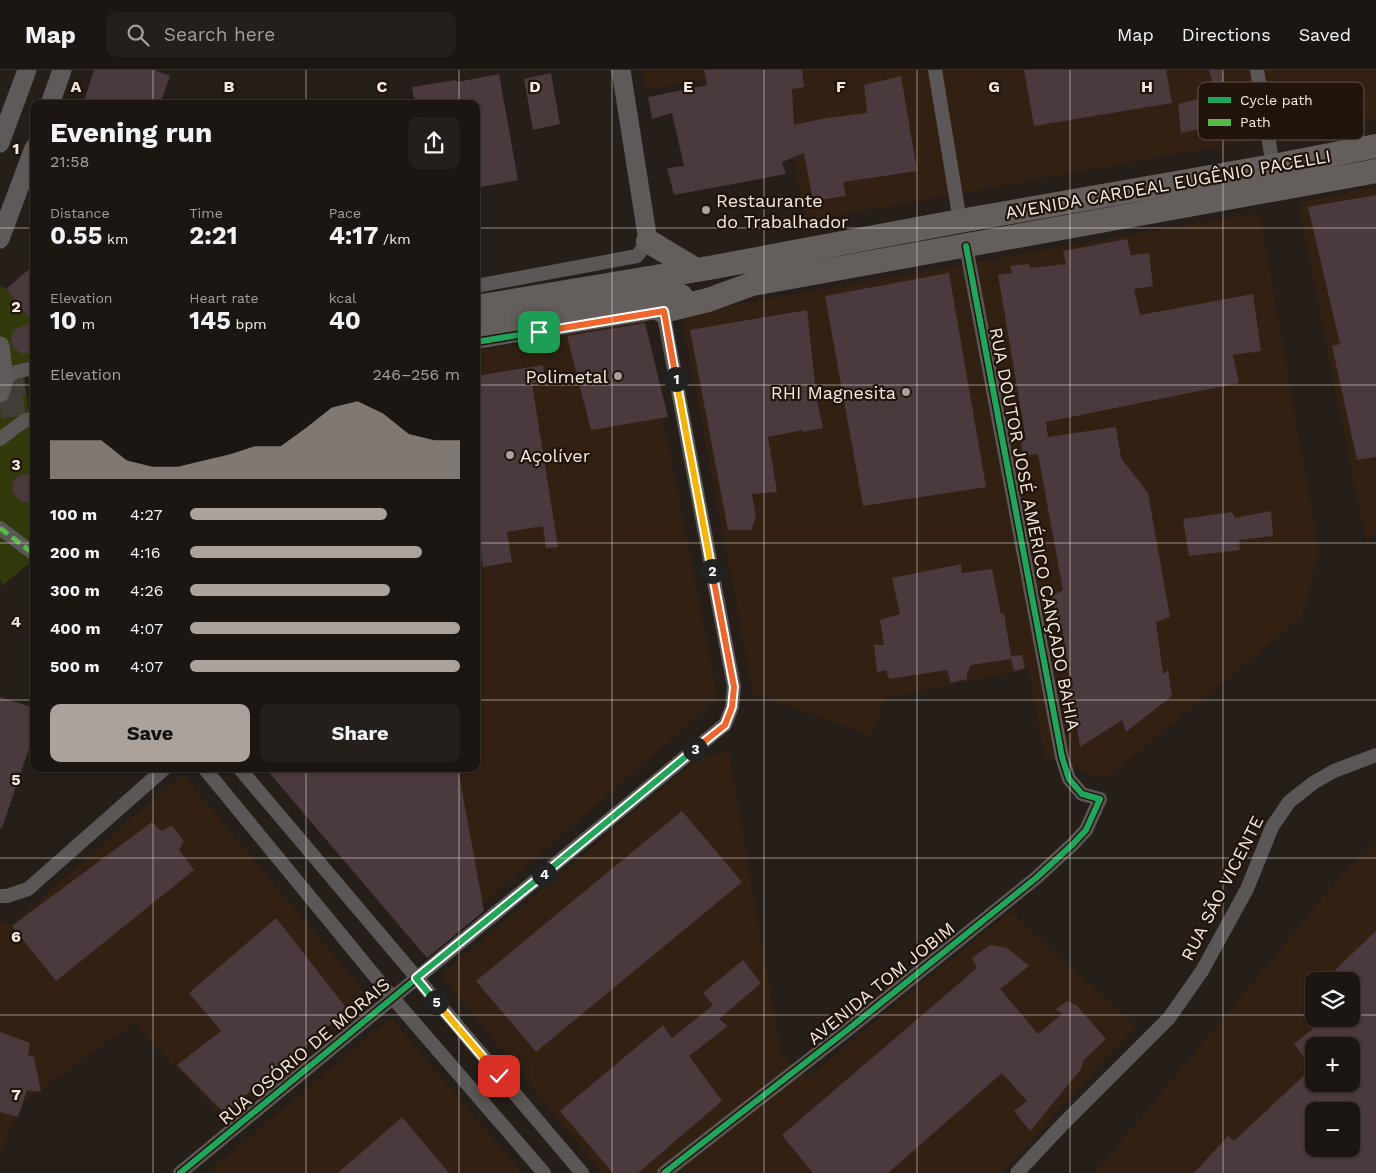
<!DOCTYPE html>
<meta charset="utf-8">
<style>
body{margin:0;font-family:"Work Sans",sans-serif;background:#251f1c;color:#f1f3f6;height:100vh;display:flex;flex-direction:column;font-size:19px;white-space:nowrap}
*{box-sizing:border-box;margin:0}
p{font-size:16px;color:#a09fa0}
.icon{flex:none;width:28px;height:28px;fill:none;stroke:currentColor;stroke-width:2;stroke-linecap:round;stroke-linejoin:round}
.map{position:relative;flex:1;overflow:hidden}
.details{position:absolute;left:30px;top:30px;width:450px;height:672px;display:flex;flex-direction:column;background:#1c1613;border-radius:10px;box-shadow:0 1px 4px #0004,0 0 0 1px #3a3533}
.details>*{flex:none}
.controls{position:absolute;left:1305px;top:902px;display:grid;gap:10px}
.controls a{display:grid;place-items:center;width:55px;height:55px;border-radius:10px;background:#1c1613;box-shadow:0 1px 4px #0004,0 0 0 1px #3a3533;font-size:25px}
.pin{position:absolute;display:grid;place-items:center;width:42px;height:42px;color:#fff;margin:-21px;border-radius:10px;box-shadow:0 2px 8px #0006}
.km{position:absolute;width:25px;height:25px;margin:-12px;border-radius:50%;background:#222;color:#fff;font-size:14px;line-height:25px;text-align:center}
.round{display:grid;place-items:center;flex:none;width:52px;height:52px;border-radius:10px;background:#251f1c}
.headline{display:flex;align-items:center;justify-content:space-between;height:85px;padding:0 20px}
h1{font-size:28px;font-weight:700;line-height:38px}
.stats{display:grid;grid-template-columns:repeat(3,1fr);gap:8px;height:85px;padding:5px 20px}
.stats div{display:grid;align-content:center}
.stats b{font-size:25px;font-weight:700}
.stats small{font-size:14px;font-weight:400}
.stats p{font-size:14px}
.chart{height:140px;padding:10px 20px}
.chart p{display:flex;justify-content:space-between}
.chart svg{width:100%;height:90px;margin-top:5px;fill:#aba29c;opacity:.7}
.action{display:flex;gap:10px;margin-top:auto;padding:10px 20px}
.action a{flex:1;height:58px;border-radius:10px;background:#aba29c;color:#111;font-size:20px;font-weight:700;line-height:58px;text-align:center}
.action a+a{background:#251f1c;color:#f1f3f6}
ul{padding:0 20px;list-style:none;font-size:16px}
li{display:grid;grid-template-columns:80px 60px 1fr;align-items:center;height:38px}
li i{height:12px;border-radius:6px;background:#aba29c}
header{display:flex;align-items:center;gap:30px;box-sizing:border-box;height:70px;padding:0 25px;background:#1c1613;border-bottom:1px solid #3a3533}
header strong{font-size:24px}
nav{display:flex;gap:28px;margin-inline-start:auto;font-size:18px}
.search{width:350px;height:45px;background:#251f1c;display:flex;align-items:center;gap:12px;box-sizing:border-box;padding:0 18px;border-radius:10px;color:#a09fa0;font-size:19px}
.map>svg:first-child{display:block}
.built{fill:#322113;fill-rule:evenodd}
.green{fill:#32390b}
.building{fill:#4a393d;fill-rule:evenodd}
.lines{fill:none;stroke-linecap:round;stroke-linejoin:round}
.highway-tunnel{stroke:#443c37;stroke-width:24;stroke-dasharray:24 12;stroke-linecap:butt}
.street{stroke:#5b5757;stroke-width:14}
.secondary{stroke:#5e5a59;stroke-width:19}
.highway{stroke:#645e5c;stroke-width:24}
.secondary-bridge{stroke:#5e5a59;stroke-width:19}
.quiet{stroke:#58b947;stroke-width:5;stroke-dasharray:10 5;stroke-linecap:butt}
.cycleway-casing{stroke:#21140a;stroke-width:9}
.cycleway{stroke:#20a55d;stroke-width:6}
.split-1-casing{stroke:#fff;stroke-width:10}
.split-2-casing{stroke:#fff;stroke-width:10}
.split-3-casing{stroke:#fff;stroke-width:10}
.split-4-casing{stroke:#fff;stroke-width:10}
.split-5-casing{stroke:#fff;stroke-width:10}
.split-6-casing{stroke:#fff;stroke-width:10}
.split-1{stroke:#f0652b;stroke-width:6}
.split-2{stroke:#f5b400;stroke-width:6}
.split-3{stroke:#f0652b;stroke-width:6}
.split-4{stroke:#22a559;stroke-width:6}
.split-5{stroke:#22a559;stroke-width:6}
.split-6{stroke:#f5b400;stroke-width:6}
.grid{fill:none;stroke:#f3e9e2;stroke-width:1;stroke-opacity:0.55}
.poi-dot{fill:#aba29c;stroke:#21140a;stroke-width:2}
.labels{text-anchor:middle;dominant-baseline:central;stroke-width:4.5;stroke-linejoin:round;paint-order:stroke}
.street-label{font-size:18px;fill:#f3e9e2;stroke:#21140a}
.poi-label{font-size:18px;fill:#f3e9e2;stroke:#21140a;text-anchor:start}
.key{fill:#21140a;stroke:#60544b;stroke-width:1}
.key-label{font-size:14px;fill:#f3e9e2}
.grid-label{font-size:16px;text-anchor:middle;font-weight:bold;fill:#f3e9e2;stroke:#21140a;stroke-width:4.5;stroke-linejoin:round;paint-order:stroke}
</style>
<header>
<strong>Map</strong>
<div class="search"><svg class="icon" aria-label="search" viewBox="0 0 24 24"><circle cx="10" cy="10" r="6"/><path d="M15 15l6 6"/></svg>Search here</div>
<nav><a>Map</a><a>Directions</a><a>Saved</a></nav>
</header>
<div class="map">
<svg width="1376" height="1103" viewBox="0 0 1376 1103">
<rect width="100%" height="100%" fill="#251e19"/>
<path class="built" d="M642 0H774L646 19Z
M777 0H1376V48L806 151Z
M1376 117V463L1366 471 1299 139 1303 131Z
M1258 143 1261 150 1319 480 1303 546 1105 709 1044 687 1029 599 885 628 872 666 753 623 681 244Z
M644 251 718 628 424 885 266 699H476V281Z
M729 681 781 983 806 1008 1010 842 1136 956 1001 1103H602L441 905 698 688Z
M182 704 364 922 224 1048 134 953 20 1034 0 1087V851L12 855Z
M1376 773V1103H1095L1350 795ZM1314 911H1351V949H1314ZM1314 976H1351V1014H1314ZM1314 1041H1351V1079H1314Z
M391 948 522 1103H207Z"/>
<path class="green" d="M0 216 6 219 34 253V300L24 305 31 356 34 357V489L2 516 0 508Z"/>
<path class="building" d="M94 0H155L170 6 160 34H83Z
M704 0H802L804 17 792 19 794 55 826 48 867 43 864 15 901 6 917 101 843 112 846 126 813 131 804 83 782 92 786 104 674 125 667 98 684 96 672 43 652 49 648 27 707 15Z
M1024 0H1166L1172 33 1034 56Z
M1209 0H1222L1231 52 1181 63 1178 34 1216 25Z
M551 3 560 54 533 60 524 9Z
M499 4 518 110 476 118V74H480L476 56V34H415L412 17 456 10 457 12Z
M1376 125V387L1357 390 1332 276 1340 274 1308 137Z
M1127 169 1131 185 1149 183 1153 216 1134 219 1140 245 1253 224 1261 281 1233 285 1239 313 1046 352 1048 367 1116 357 1121 388 1148 423 1170 547 1156 552 1163 604 1168 600 1172 626 1126 662 1122 650 1080 677 1062 558 1059 560 1052 526 1063 520 1038 384 1023 386 1021 371 1026 370 998 205 1012 203 1010 196 1029 194 1031 198 1066 194 1063 181Z
M34 195V282L22 284 14 278 11 274 12 264 18 258 33 252 6 219Z
M949 203 986 417 863 436 825 226Z
M807 240 816 322H815L823 358 803 362V360L768 367 777 422 752 424 756 448 751 460H728L690 260Z
M645 253 668 347 591 360 567 266Z
M543 295 545 308 532 314 558 477 546 478 543 456 507 462 512 492 483 497 479 473 476 474V306Z
M24 404 34 406V431L28 432H23L19 430 13 422 12 415 15 408Z
M1271 441 1273 466 1239 470 1240 480 1189 486 1183 449 1232 442 1235 448Z
M961 494 962 503 992 499 1001 544 1004 543 1011 586 1022 585 1025 598 1014 601 1011 589 971 595 967 603V609L951 613 947 600 889 609 886 600 877 602 874 575H884L880 550 900 544 892 508Z
M0 627 34 638V664L2 758H0Z
M266 699H458L484 841 427 888Z
M682 741 742 812 536 982 476 911Z
M152 752 161 761 172 756 184 771 179 780 194 800 56 911 12 856Z
M276 848 348 940 224 1043 177 995 221 961 189 923Z
M1376 861V1103H1194L1228 1066 1234 1071 1312 998 1294 974 1320 953 1316 949H1351V911H1329L1335 900ZM1314 976H1351V1014H1314ZM1314 1041H1351V1079H1314Z
M990 875 1007 878 1029 896 1000 919 1038 964 1062 944 1056 939 1067 931 1077 936 1106 969 1084 990 1081 999 1030 1061 1014 1041 1027 1031 1002 1003 888 1103H813L782 1065 977 898 972 888Z
M743 890 761 913 719 949 728 956 689 986 722 1031 638 1103H613L560 1041 663 955 672 968 702 944 713 935 703 923Z
M0 962 30 973 28 986 34 987 41 1022 27 1020 18 1047 0 1042Z
M402 1047 449 1103H338Z"/>
<g class="lines">
<path class="highway-tunnel" d="M0 317 34 311
M0 337 34 331"/>
<path class="street" d="M935 0 960 151
M1257 0 1273 96
M476 216 637 186 648 171
M4 309 15 302 34 298
M0 369 24 351 34 348
M0 458 34 484
M205 699 392 927 544 1103
M240 699 582 1103
M0 826H7L28 819 164 699
M180 1103 723 656 725 655 732 637 734 617 663 241 476 272
M664 1103 846 961 1036 808 1073 774 1086 760 1100 729 1082 724 1069 709 1062 687 966 176
M1017 1103 1063 1054 1169 948 1202 901 1247 819 1272 757 1289 732 1313 713 1334 701 1376 685"/>
<path class="secondary" d="M621 0 648 171
M50 34 62 0
M0 73 27 0
M0 169 34 78"/>
<path class="highway" d="M648 171 696 200
M476 237 709 198 960 151 1273 96 1376 76
M663 241 708 230 752 214 1376 101
M476 259 681 226"/>
<path class="secondary-bridge" d="M0 276 4 309 0 323"/>
<path class="quiet" d="M0 458 34 484"/>
<g class="cycleway-casing">
<path id="cycleway" d="M180 1103 723 656 725 655 732 637 734 617 663 241 476 272
M664 1103 846 961 1036 808 1073 774 1086 760 1100 729 1082 724 1069 709 1062 687 966 176"/>
</g>
<use href="#cycleway" class="cycleway"/>
</g>
<g class="lines">
<g class="split-1-casing">
<path id="split-1" d="M539 262 664 241 676 309"/>
</g>
<g class="split-2-casing">
<path id="split-2" d="M676 309 712 501"/>
</g>
<g class="split-3-casing">
<path id="split-3" d="M695 679 725 655 732 637 734 617 712 501"/>
</g>
<g class="split-4-casing">
<path id="split-4" d="M544 804 695 679"/>
</g>
<g class="split-5-casing">
<path id="split-5" d="M436 932 416 908 544 804"/>
</g>
<g class="split-6-casing">
<path id="split-6" d="M436 932 499 1006"/>
</g>
<use href="#split-1" class="split-1"/>
<use href="#split-2" class="split-2"/>
<use href="#split-3" class="split-3"/>
<use href="#split-4" class="split-4"/>
<use href="#split-5" class="split-5"/>
<use href="#split-6" class="split-6"/>
</g>
<path class="grid" d="M153 0V34M306 0V34M459 0V34M612 0V1103M764 0V1103M917 0V1103M1070 0V1103M1223 0V1103M0 158H34M476 158H1376M0 315H34M476 315H1376M0 473H34M476 473H1376M0 630H34M476 630H1376M153 699V1103M306 699V1103M459 699V1103M0 788H1376M0 945H1314M1351 945H1376"/>
<g class="poi-dot">
<circle cx="706" cy="140" r="5"/>
<circle cx="618" cy="306" r="5"/>
<circle cx="906" cy="322" r="5"/>
<circle cx="510" cy="385" r="5"/>
</g>
<g class="labels">
<g class="street-label">
<text transform="translate(1168 114) rotate(-10)">AVENIDA CARDEAL EUGÊNIO PACELLI</text>
<text transform="translate(1035 459) rotate(79)">RUA DOUTOR JOSÉ AMÉRICO CANÇADO BAHIA</text>
<text transform="translate(1222 818) rotate(-63)">RUA SÃO VICENTE</text>
<text transform="translate(881 913) rotate(-39)">AVENIDA TOM JOBIM</text>
<text transform="translate(304 981) rotate(-40)">RUA OSÓRIO DE MORAIS</text>
</g>
<g class="poi-label">
<text x="716" y="130">Restaurante<tspan x="716" dy="21">do Trabalhador</tspan></text>
<text x="608" y="306" text-anchor="end">Polimetal</text>
<text x="896" y="322" text-anchor="end">RHI Magnesita</text>
<text x="520" y="385">Açolíver</text>
</g>
</g>
<rect x="1198" y="12" width="166" height="58" rx="8" class="key"/>
<rect x="1208" y="27" width="23" height="6" fill="#20a55d"/>
<rect x="1208" y="49" width="23" height="7" fill="#58b947"/>
<g class="key-label">
<text x="1240" y="35">Cycle path</text>
<text x="1240" y="57">Path</text>
</g>
<g class="grid-label">
<text x="76" y="22">A</text>
<text x="229" y="22">B</text>
<text x="382" y="22">C</text>
<text x="535" y="22">D</text>
<text x="688" y="22">E</text>
<text x="841" y="22">F</text>
<text x="994" y="22">G</text>
<text x="1147" y="22">H</text>
<text x="16" y="84">1</text>
<text x="16" y="242">2</text>
<text x="16" y="400">3</text>
<text x="16" y="557">4</text>
<text x="16" y="715">5</text>
<text x="16" y="872">6</text>
<text x="16" y="1030">7</text>
</g>
</svg>
<div class="controls">
<a><svg class="icon" aria-label="layers" viewBox="0 0 24 24"><path d="M12 4l9 5-9 5-9-5zM3 14l9 5 9-5"/></svg></a>
<a>+</a>
<a>−</a>
</div>
<div class="pin" style="left:539px;top:262px;background:#1e9e55"><svg class="icon" aria-label="arrive" viewBox="0 0 24 24"><path d="M6 21V4h12l-3 4 3 4H6"/></svg></div>
<div class="pin" style="left:499px;top:1006px;background:#d93025"><svg class="icon" aria-label="check" viewBox="0 0 24 24"><path d="M5 12l5 5 9-10"/></svg></div>
<b class="km" style="left:676px;top:309px">1</b>
<b class="km" style="left:712px;top:501px">2</b>
<b class="km" style="left:695px;top:679px">3</b>
<b class="km" style="left:544px;top:804px">4</b>
<b class="km" style="left:436px;top:932px">5</b>
<section class="details">
<div class="headline"><div><h1>Evening run</h1><p>21:58</p></div><a class="round"><svg class="icon" aria-label="share" viewBox="0 0 24 24"><path d="M12 15V3M7 8l5-5 5 5M5 13v7h14v-7"/></svg></a></div>
<div class="stats">
<div><p>Distance</p><b>0.55<small> km</small></b></div>
<div><p>Time</p><b>2:21</b></div>
<div><p>Pace</p><b>4:17<small> /km</small></b></div>
</div>
<div class="stats">
<div><p>Elevation</p><b>10<small> m</small></b></div>
<div><p>Heart rate</p><b>145<small> bpm</small></b></div>
<div><p>kcal</p><b>40</b></div>
</div>
<div class="chart"><p><span>Elevation</span>246–256 m</p>
<svg viewBox="0 0 160 44" preserveAspectRatio="none"><path d="M0 44V25L10 25L20 25L30 35L40 38L50 38L60 35L70 32L80 28L90 28L100 19L110 9L120 6L130 12L140 22L150 25L160 25V44z"/></svg>
</div>
<ul>
<li><b>100 m</b>4:27<i style="width:73%"></i></li>
<li><b>200 m</b>4:16<i style="width:86%"></i></li>
<li><b>300 m</b>4:26<i style="width:74%"></i></li>
<li><b>400 m</b>4:07<i style="width:100%"></i></li>
<li><b>500 m</b>4:07<i style="width:100%"></i></li>
</ul>
<div class="action"><a>Save</a><a>Share</a></div>
</section>
</div>
